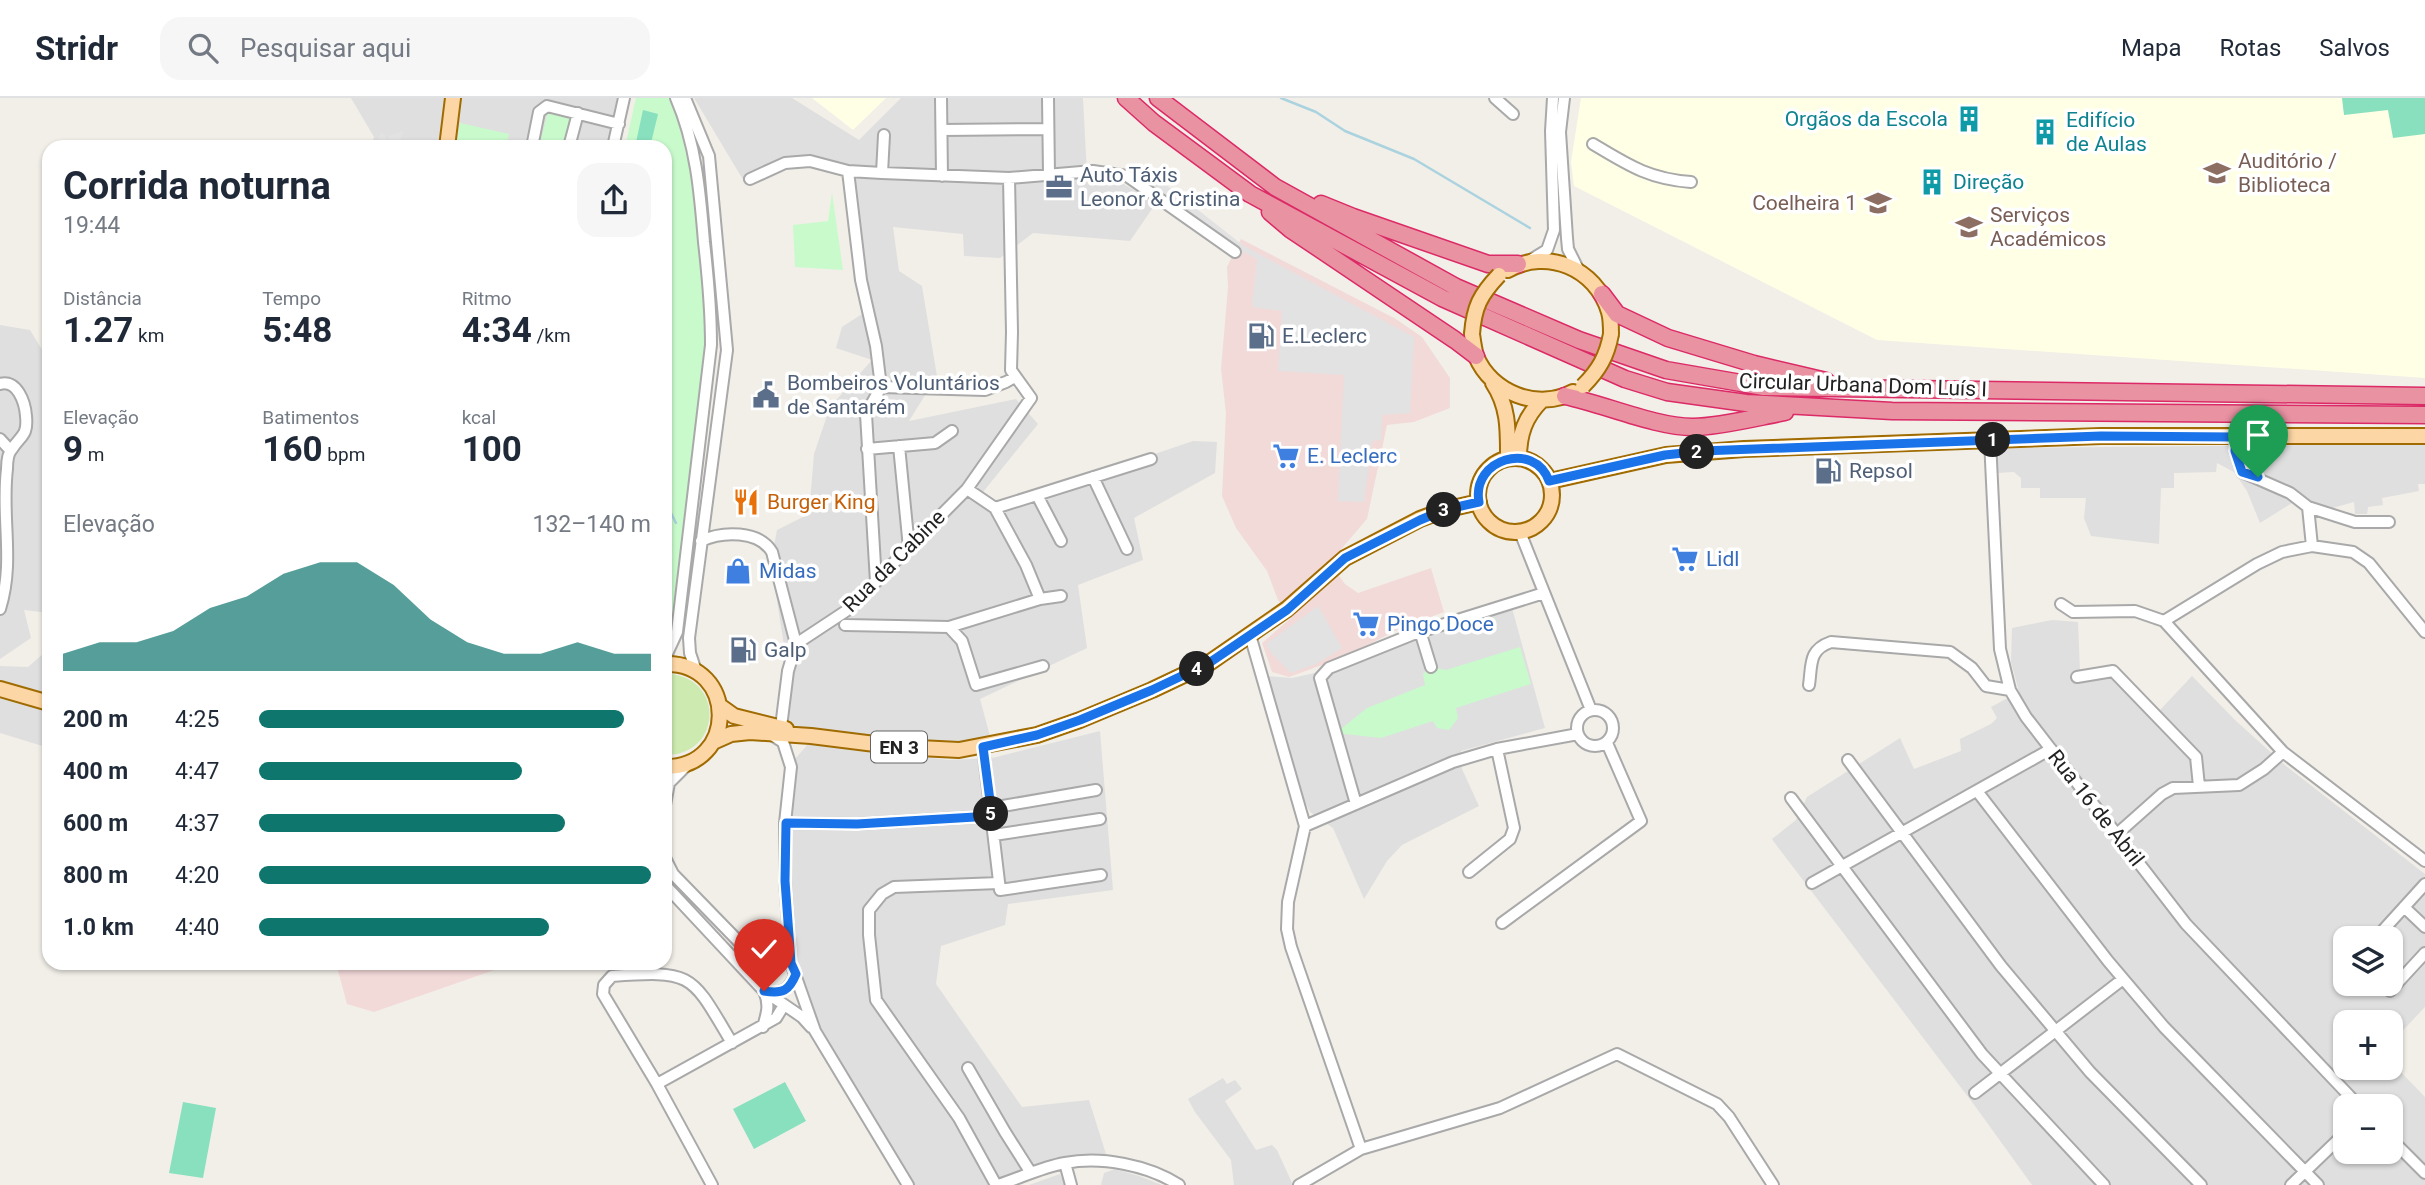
<!DOCTYPE html>
<html lang="pt">
<meta charset="utf-8">
<style>
body{margin:0;font-family:Roboto,sans-serif;background:#f6f6f7;color:#1f2937;height:100vh;display:flex;flex-direction:column;font-size:26px;white-space:nowrap}
*{box-sizing:border-box;margin:0}
p{font-size:23px;color:#747a83}
.icon{flex:none;width:38px;height:38px;fill:none;stroke:currentColor;stroke-width:2;stroke-linecap:round;stroke-linejoin:round}
.map{position:relative;flex:1;overflow:hidden}
.panel{position:absolute;left:42px;top:42px;width:630px;height:830px;display:flex;flex-direction:column;background:#fff;border-radius:21px;box-shadow:0 2px 5px #0004}
.panel>*{flex:none}
.tools{position:absolute;left:2333px;top:828px;display:grid;gap:14px}
.tools a{display:grid;place-items:center;width:70px;height:70px;border-radius:14px;background:#fff;box-shadow:0 2px 5px #0004;font-size:35px}
.pin{position:absolute;display:grid;place-items:center;width:60px;height:60px;color:#fff;margin:-72px -30px;border-radius:50% 50% 50% 0;rotate:-45deg;box-shadow:0 0 7px #0007}
.pin .icon{rotate:45deg}
.km{position:absolute;width:35px;height:35px;margin:-18px;border-radius:50%;background:#222;color:#fff;font-size:19px;line-height:35px;text-align:center}
.round{display:grid;place-items:center;flex:none;width:74px;height:74px;border-radius:21px;background:#f6f6f7}
.overview{display:flex;align-items:center;justify-content:space-between;height:119px;padding:0 21px}
h1{font-size:38px;font-weight:700;line-height:52px}
.metrics{display:grid;grid-template-columns:repeat(3,1fr);gap:10px;height:119px;padding:7px 21px}
.metrics div{display:grid;align-content:center}
.metrics b{font-size:35px;font-weight:700}
.metrics small{font-size:19px;font-weight:400}
.metrics p{font-size:19px}
.chart{height:196px;padding:14px 21px}
.chart p{display:flex;justify-content:space-between}
.chart svg{width:100%;height:126px;margin-top:7px;fill:#0f766e;opacity:.7}
ul{padding:0 21px;list-style:none;font-size:23px}
li{display:grid;grid-template-columns:112px 84px 1fr;align-items:center;height:52px}
li i{height:18px;border-radius:9px;background:#0f766e}
header{display:flex;align-items:center;gap:42px;box-sizing:border-box;height:98px;padding:0 35px;background:#fff;border-bottom:2px solid #e0e1e3}
header strong{font-size:33px}
nav{display:flex;gap:38px;margin-inline-start:auto;font-size:24px}
.search{width:490px;height:63px;background:#f6f6f7;display:flex;align-items:center;gap:18px;box-sizing:border-box;padding:0 24px;border-radius:21px;color:#747a83;font-size:26px}
.map>svg:first-child{display:block}
.residential{fill:#e0dfdf;fill-rule:evenodd}
.commercial{fill:#f2dad9}
.education{fill:#ffffe5}
.grass{fill:#cdebb0}
.park{fill:#c8facc}
.pitch{fill:#88e0be}
.parking{fill:#e2e2e2}
.lines{fill:none;stroke-linecap:round;stroke-linejoin:round}
.stream{stroke:#aad3df;stroke-width:2.5}
.minor-casing{stroke:#a9a9a9;stroke-width:14}
.major-casing{stroke:#a06b00;stroke-width:18}
.highway-casing{stroke:#dc2a67;stroke-width:19}
.minor{stroke:#fff;stroke-width:10}
.major{stroke:#fcd6a4;stroke-width:14}
.highway{stroke:#e892a2;stroke-width:16}
.major-bridge-casing{stroke:#a06b00;stroke-width:18;stroke-linecap:butt}
.major-bridge{stroke:#fcd6a4;stroke-width:14}
.route-casing{stroke:#fff;stroke-width:14}
.route{stroke:#1a73e8;stroke-width:9}
.labels{text-anchor:middle;dominant-baseline:central;stroke-width:7;stroke-linejoin:round;paint-order:stroke}
.shield{fill:#fff;stroke:#646464;stroke-width:2}
.shield-label{font-size:19px;font-weight:bold;fill:#222}
.culture-label{font-size:21px;fill:#0d838f;stroke:#fff;text-anchor:start}
.education-label{font-size:21px;fill:#785e54;stroke:#fff;text-anchor:start}
.service-label{font-size:21px;fill:#4e5e75;stroke:#fff;text-anchor:start}
.street-label{font-size:21px;fill:#222;stroke:#fff}
.shop-label{font-size:21px;fill:#366cbe;stroke:#fff;text-anchor:start}
.food-label{font-size:21px;fill:#c56008;stroke:#fff;text-anchor:start}
</style>
<header>
<strong>Stridr</strong>
<div class="search"><svg class="icon" aria-label="search" viewBox="0 0 24 24"><circle cx="10" cy="10" r="6"/><path d="M15 15l6 6"/></svg>Pesquisar aqui</div>
<nav><a>Mapa</a><a>Rotas</a><a>Salvos</a></nav>
</header>
<div class="map">
<svg width="2425" height="1087" viewBox="0 0 2425 1087">
<rect width="100%" height="100%" fill="#f2efe9"/>
<path class="residential" d="M351 0H624L613 49H371L374 39Z
M694 0H792L859 42 901 0H1083L1087 77 1115 81 1156 105 1130 143 1033 135 1000 160 964 158 963 136 893 129 899 173 922 188 937 278 909 323 1016 301 1038 326 979 399 993 411 1193 343 1217 344 1215 375 1134 420 1143 462 1078 487 1087 550 980 601 994 653 952 658 779 631 785 554 771 464 777 432 809 416 814 356 830 309 872 262 836 250 842 229 862 216 842 74 805 63 745 85Z
M0 227 30 232 49 263V515L24 512 31 540 0 561Z
M2425 346V386H2418L2419 393 2382 400 2383 407 2368 409 2367 416H2355L2354 404 2329 411 2300 400 2260 425 2247 393 2234 374 2217 365 2216 374 2174 375V390H2161L2159 446 2091 438 2084 420 2086 400H2040V390H2021V380L2014 374 1997 375 1996 350Z
M1512 510 1545 630 1461 653 1462 671 1479 708 1402 747 1387 763 1364 801 1333 730 1310 714 1305 704 1266 578 1292 580 1356 566 1402 545Z
M2052 522 2078 524 2080 573 2120 571 2160 612 2192 578 2236 623 2286 668 2425 776V909L2391 945 2390 924H2345V970H2390L2391 964 2425 999V1087H2032L1975 1008 1774 744 1772 741 1796 722 1807 699 1900 640 1914 671 1961 653 1960 641 1991 626 1997 620 1991 609 2019 594 2011 564 2012 530ZM2345 840H2390V886H2345ZM2345 1008H2390V1054H2345Z
M44 555 49 559V650L0 635V568L28 569Z
M1100 633 1113 792 1008 806 1005 827 941 848 936 886 1022 1009 1089 1002 1106 1056 1025 1079 1006 1087H902L815 931 789 850 788 726 795 661 809 645 948 662 992 660Z
M1223 980 1227 986 1235 982 1242 991 1225 1003 1256 1052 1272 1047 1277 1052 1293 1087H1234L1231 1062 1195 1014 1188 1001Z
M1115 1071 1139 1078 1162 1087H1101L1104 1075Z
M1060 1076 1065 1087H1029Z"/>
<path class="commercial" d="M1241 141 1396 221 1422 239 1450 280V310L1414 324 1387 327 1367 421 1336 457 1337 475 1345 486 1358 495 1431 470 1444 514 1401 530 1344 559 1289 579 1272 574 1262 545 1291 520 1278 502 1267 473 1236 430 1222 398 1226 315 1221 271 1228 189 1227 169Z
M336 865V864L514 865 374 914 347 906Z"/>
<path class="education" d="M812 0H886L853 32Z
M1581 0H2425V280L1877 242 1574 88 1571 64Z"/>
<path class="grass" d="M671 576C725 582 721 657 666 657L665 577Z"/>
<path class="park" d="M636 0H673L693 83 707 247 672 517 667 535 665 523V49H625Z
M549 10 573 17 565 49H539Z
M460 25 509 36 506 49H456Z
M832 95 843 172 795 169 793 127 828 123Z
M1520 549 1531 586 1456 610 1458 620 1449 632 1437 630 1433 623 1381 640 1336 635 1367 610 1425 587 1423 576 1431 569 1446 572Z"/>
<path class="pitch" d="M2342 0H2425V36L2393 40 2388 12 2344 17Z
M643 12 658 16 650 49H635Z
M785 984 806 1023 754 1051 733 1011Z
M183 1004 216 1010 203 1080 169 1075Z"/>
<path class="parking" d="M381 33 388 42 389 38 403 33 399 49H377Z
M1147 72 1244 148 1414 239 1410 315 1382 317 1381 342 1372 343 1364 404 1338 403 1344 277 1278 273 1282 213 1252 209 1257 161 1238 151 1142 79Z
M1318 508 1342 550 1316 566 1291 575 1272 556 1266 546Z"/>
<g class="lines">
<path class="stream" d="M1281 0 1316 14 1345 33 1414 61 1530 130
M665 403 676 425"/>
<g class="minor-casing">
<path id="minor" d="M685 0 709 58 727 252 689 540 690 555 696 573
M941 0 942 78
M1048 0 1049 76
M1495 0 1513 16
M1564 0 1560 34 1567 140 1568 151 1579 173
M942 32 1048 31
M1593 46C1628 67 1649 81 1691 84
M532 49 539 14 547 8 619 26
M569 49 578 15
M613 49 624 0
M848 73 861 182 876 248 881 289 866 316 876 484
M882 75 884 37
M750 81 785 65 810 63 848 73 882 75 1009 80 1093 73 1127 78 1235 154
M1529 163 1547 152 1554 132 1551 33 1553 0
M0 286C17 281 25 304 26 318 28 338 21 337 12 351 8 355 7 365 7 371 1 419 15 463 0 511
M881 289 985 292 1006 284 1015 279
M2236 339 2235 353 2242 374 2290 395 2308 409 2312 448
M0 341 10 352
M1990 342 2000 551 2010 592 2026 619 2186 826 2359 1008
M899 348 909 450
M867 351 935 345 952 333
M1093 379 1127 451
M967 391 995 410 1026 467 1040 501
M1037 397 1061 443
M2308 409 2355 424H2389
M995 410 1151 361
M1520 434 1591 612
M701 443C722 433 759 432 772 454L796 546
M2061 506 2073 514 2135 513 2164 523 2283 654 2425 763
M2164 523 2257 466 2282 454 2312 448 2353 454 2369 465 2425 534
M845 527 949 529 1040 501 1061 498
M949 529 962 543 976 587 1043 568
M1420 533 1431 569
M1250 537 1305 728 1288 804 1287 831 1291 849 1361 1051
M665 560 677 534 711 247C711 213 708 179 704 144 700 94 696 46 676 0
M2077 579 2113 573 2196 659 2199 688
M1809 587C1812 567 1808 552 1831 544L1950 554 1972 570 1986 588 2010 592
M1577 630a18 18 0 1 1 36 0a18 18 0 1 1-36 0Z
M781 629 788 573 796 546 846 513 967 391 1031 300 1011 272 1012 234 1009 80
M772 637 783 644 791 669 785 725V783L791 865 815 933 908 1087
M983 649 1000 792 1101 777
M1848 662 2001 868 2090 974 2201 1087
M1977 693 2108 863 2164 929 2318 1087
M1791 700 1982 956 2104 1087
M1356 706 1320 580 1329 570 1416 535 1544 495
M665 707 669 685 688 666
M991 710 1096 692
M785 725 857 726 992 718
M1305 728 1453 664 1497 651 1578 636
M2117 736 2162 696 2173 690 2239 687 2264 671 2283 654
M994 737 1100 721
M665 760 673 776 744 849 769 862 791 865
M1469 774 1510 741 1514 730 1497 651
M1812 785 2051 651
M665 787 764 893 802 919 811 929
M2404 809 2425 829
M1502 825 1641 723 1607 645
M2376 840 2425 786
M2381 886 2390 893 2425 855
M767 894C784 896 789 891 796 876
M763 929C767 915 770 907 764 893
M968 970 1005 1034 1031 1075
M657 986 776 920 784 907
M1975 995 2123 881
M2390 1040 2425 1075
M1065 1065 1071 1087
M712 1087 657 986 603 896 604 887 612 878C694 872 691 876 732 945
M996 1087 959 1020 876 902 869 837V812L882 796 894 789 999 785
M998 1087C1020 1080 1042 1069 1065 1065 1101 1058 1148 1067 1179 1087
M1299 1087 1361 1051 1500 1010 1617 956 1717 1006 1729 1019 1773 1087
M2291 1087 2345 1035"/>
</g>
<g class="major-casing">
<path id="major" d="M447 49 453 0
M1508 172C1547 150 1596 170 1609 214 1611 221 1611 229 1611 236
M1472 236C1473 243 1474 251 1476 258 1491 295 1538 313 1573 294
M1493 285C1509 309 1508 333 1508 360
M1478 397a37 37 0 1 1 74 0a37 37 0 1 1-74 0Z
M1519 360C1519 336 1525 319 1542 302
M1550 383 1666 357 1744 351 2101 338H2425
M665 566C738 564 738 670 665 669
M0 591 49 605
M720 608 734 618 786 631
M713 644 731 636 750 634 811 638 899 649 959 652 1037 637 1080 622 1152 592 1209 565 1287 511 1345 460 1420 421 1444 412 1479 404"/>
</g>
<g class="highway-casing">
<path id="highway" d="M1126 0 1154 25 1250 96 1442 200 1625 281 1667 294 1746 305 1892 313 2425 317
M1158 0 1275 89 1456 189 1579 242 1666 272 1764 289 2425 298
M1321 106 1353 119 1488 166H1518
M1270 114 1290 131 1455 242 1476 258
M1602 196 1617 216 1668 240 1754 266 1826 283
M1565 298C1604 306 1655 329 1693 329 1719 329 1758 319 1785 314"/>
</g>
<use href="#minor" class="minor"/>
<use href="#major" class="major"/>
<use href="#highway" class="highway"/>
<g class="major-bridge-casing">
<path id="major-bridge" d="M1472 236C1474 209 1480 197 1499 177
M1583 288C1599 272 1607 258 1611 236"/>
</g>
<use href="#major-bridge" class="major-bridge"/>
</g>
<g class="lines">
<g class="route-casing">
<path id="route" d="M764 893C783 896 789 893 796 876L791 865 785 783 786 725 857 726 992 718 983 649 1037 637 1080 622 1152 592 1209 565 1287 512 1345 460 1420 422 1444 412 1479 404C1471 361 1534 342 1549 383L1665 357 1702 353 2101 338 2236 339 2235 353 2242 374 2258 379"/>
</g>
<use href="#route" class="route"/>
</g>
<defs>
<g id="building-bare" transform="scale(2.1)"><path d="M-4-6H4V6H1V3H-1V6H-4ZM-2.5-4.3h1.7v1.8h-1.7ZM.8-4.3h1.7v1.8H.8ZM-2.5-1h1.7V.8h-1.7ZM.8-1h1.7V.8H.8Z" fill="#0f9aa8" stroke="#fff" stroke-width="2.5" paint-order="stroke"/></g>
<g id="university-bare" transform="scale(2.1)"><path d="M0-5L7-2L0 1L-7-2ZM-4 1L0 2.5L4 1V4Q0 6-4 4Z" fill="#8d6e63" stroke="#fff" stroke-width="2.5" paint-order="stroke"/></g>
<g id="office-bare" transform="scale(2.1)"><path d="M-6-3h4V-5.5h4V-3h4V5H-6ZM-1-4.5V-3h2v-1.5ZM-6 0V1H6V0Z" fill="#5c6f8a" stroke="#fff" stroke-width="2.5" paint-order="stroke"/></g>
<g id="fuel-bare" transform="scale(2.1)"><path d="M-5.5-6h7V0h2V4h1.3V-2.5L3-4.5l.8-.8L6-3V5H2.5V1h-1V6h-7ZM-4.2-4.7v3.2H.2V-4.7Z" fill="#5c6f8a" stroke="#fff" stroke-width="2.5" paint-order="stroke"/></g>
<g id="civic-bare" transform="scale(2.1)"><path d="M-.6-6.5H3V-4.5H.6V-3L4-1V1h2V6H-6V1h2V-1L-.6-3ZM-1.2 2.5V6h2.4V2.5Z" fill="#5c6f8a" stroke="#fff" stroke-width="2.5" paint-order="stroke"/></g>
<g id="supermarket-bare" transform="scale(2.1)"><path d="M-6-5.5h2.5l.6 2H6L4.5 2H-2.5L-4.4-4H-6ZM-1.5 3.2a1.3 1.3 0 1 0 .1 0ZM3 3.2a1.3 1.3 0 1 0 .1 0Z" fill="#3f7fe0" stroke="#fff" stroke-width="2.5" paint-order="stroke"/></g>
<g id="restaurant-bare" transform="scale(2.1)"><path d="M-5-6h1v4h1v-4h1v4h1v-4h1v5L-1.5 .5V6h-2V.5L-5-1ZM5-6V6H3V1.5H1.5Q1.5-4 5-6Z" fill="#e8710a" stroke="#fff" stroke-width="2.5" paint-order="stroke"/></g>
<g id="shop-bare" transform="scale(2.1)"><path d="M-5-2.5h2.3a2.7 3.5 0 0 1 5.4 0H5L5.5 6h-11ZM-1.5-2.5h3a1.5 2.3 0 0 0-3 0Z" fill="#3f7fe0" stroke="#fff" stroke-width="2.5" paint-order="stroke"/></g>
</defs>
<g fill-rule="evenodd">
<use href="#building-bare" x="1969" y="21"/>
<use href="#building-bare" x="2045" y="34"/>
<use href="#university-bare" x="2217" y="75"/>
<use href="#building-bare" x="1932" y="84"/>
<use href="#office-bare" x="1059" y="89"/>
<use href="#university-bare" x="1878" y="105"/>
<use href="#university-bare" x="1969" y="129"/>
<use href="#fuel-bare" x="1261" y="238"/>
<use href="#civic-bare" x="766" y="297"/>
<use href="#supermarket-bare" x="1286" y="358"/>
<use href="#fuel-bare" x="1828" y="373"/>
<use href="#restaurant-bare" x="746" y="404"/>
<use href="#supermarket-bare" x="1685" y="461"/>
<use href="#shop-bare" x="738" y="473"/>
<use href="#supermarket-bare" x="1366" y="526"/>
<use href="#fuel-bare" x="743" y="552"/>
</g>
<g class="labels">
<rect class="shield" x="871" y="633.5" width="56" height="31" rx="5"/>
<g class="shield-label">
<text x="899" y="649">EN 3</text>
</g>
<g class="culture-label">
<text x="1948" y="21" text-anchor="end">Orgãos da Escola</text>
<text x="2066" y="22">Edifício<tspan x="2066" dy="24">de Aulas</tspan></text>
<text x="1953" y="84">Direção</text>
</g>
<g class="education-label">
<text x="2238" y="63">Auditório /<tspan x="2238" dy="24">Biblioteca</tspan></text>
<text x="1857" y="105" text-anchor="end">Coelheira 1</text>
<text x="1990" y="117">Serviços<tspan x="1990" dy="24">Académicos</tspan></text>
</g>
<g class="service-label">
<text x="1080" y="77">Auto Táxis<tspan x="1080" dy="24">Leonor &amp; Cristina</tspan></text>
<text x="1282" y="238">E.Leclerc</text>
<text x="787" y="285">Bombeiros Voluntários<tspan x="787" dy="24">de Santarém</tspan></text>
<text x="1849" y="373">Repsol</text>
<text x="764" y="552">Galp</text>
</g>
<g class="street-label">
<text transform="translate(1863 287) rotate(2)">Circular Urbana Dom Luís I</text>
<text transform="translate(894 463) rotate(-45)">Rua da Cabine</text>
<text transform="translate(2096 710) rotate(52)">Rua 16 de Abril</text>
</g>
<g class="shop-label">
<text x="1307" y="358">E. Leclerc</text>
<text x="1706" y="461">Lidl</text>
<text x="759" y="473">Midas</text>
<text x="1387" y="526">Pingo Doce</text>
</g>
<g class="food-label">
<text x="767" y="404">Burger King</text>
</g>
</g>
</svg>
<div class="tools">
<a><svg class="icon" aria-label="layers" viewBox="0 0 24 24"><path d="M12 4l9 5-9 5-9-5zM3 14l9 5 9-5"/></svg></a>
<a>+</a>
<a>−</a>
</div>
<div class="pin" style="left:2258px;top:379px;background:#1e9e55"><svg class="icon" aria-label="arrive" viewBox="0 0 24 24"><path d="M6 21V4h12l-3 4 3 4H6"/></svg></div>
<div class="pin" style="left:764px;top:893px;background:#d93025"><svg class="icon" aria-label="check" viewBox="0 0 24 24"><path d="M5 12l5 5 9-10"/></svg></div>
<b class="km" style="left:1993px;top:342px">1</b>
<b class="km" style="left:1697px;top:354px">2</b>
<b class="km" style="left:1444px;top:412px">3</b>
<b class="km" style="left:1197px;top:571px">4</b>
<b class="km" style="left:991px;top:716px">5</b>
<section class="panel">
<div class="overview"><div><h1>Corrida noturna</h1><p>19:44</p></div><a class="round"><svg class="icon" aria-label="share" viewBox="0 0 24 24"><path d="M12 15V3M7 8l5-5 5 5M5 13v7h14v-7"/></svg></a></div>
<div class="metrics">
<div><p>Distância</p><b>1.27<small> km</small></b></div>
<div><p>Tempo</p><b>5:48</b></div>
<div><p>Ritmo</p><b>4:34<small> /km</small></b></div>
</div>
<div class="metrics">
<div><p>Elevação</p><b>9<small> m</small></b></div>
<div><p>Batimentos</p><b>160<small> bpm</small></b></div>
<div><p>kcal</p><b>100</b></div>
</div>
<div class="chart"><p><span>Elevação</span>132–140 m</p>
<svg viewBox="0 0 160 44" preserveAspectRatio="none"><path d="M0 44V38L10 34L20 34L30 30L40 22L50 18L60 10L70 6L80 6L90 14L100 26L110 34L120 38L130 38L140 34L150 38L160 38V44z"/></svg>
</div>
<ul>
<li><b>200 m</b>4:25<i style="width:93%"></i></li>
<li><b>400 m</b>4:47<i style="width:67%"></i></li>
<li><b>600 m</b>4:37<i style="width:78%"></i></li>
<li><b>800 m</b>4:20<i style="width:100%"></i></li>
<li><b>1.0 km</b>4:40<i style="width:74%"></i></li>
</ul>
</section>
</div>
